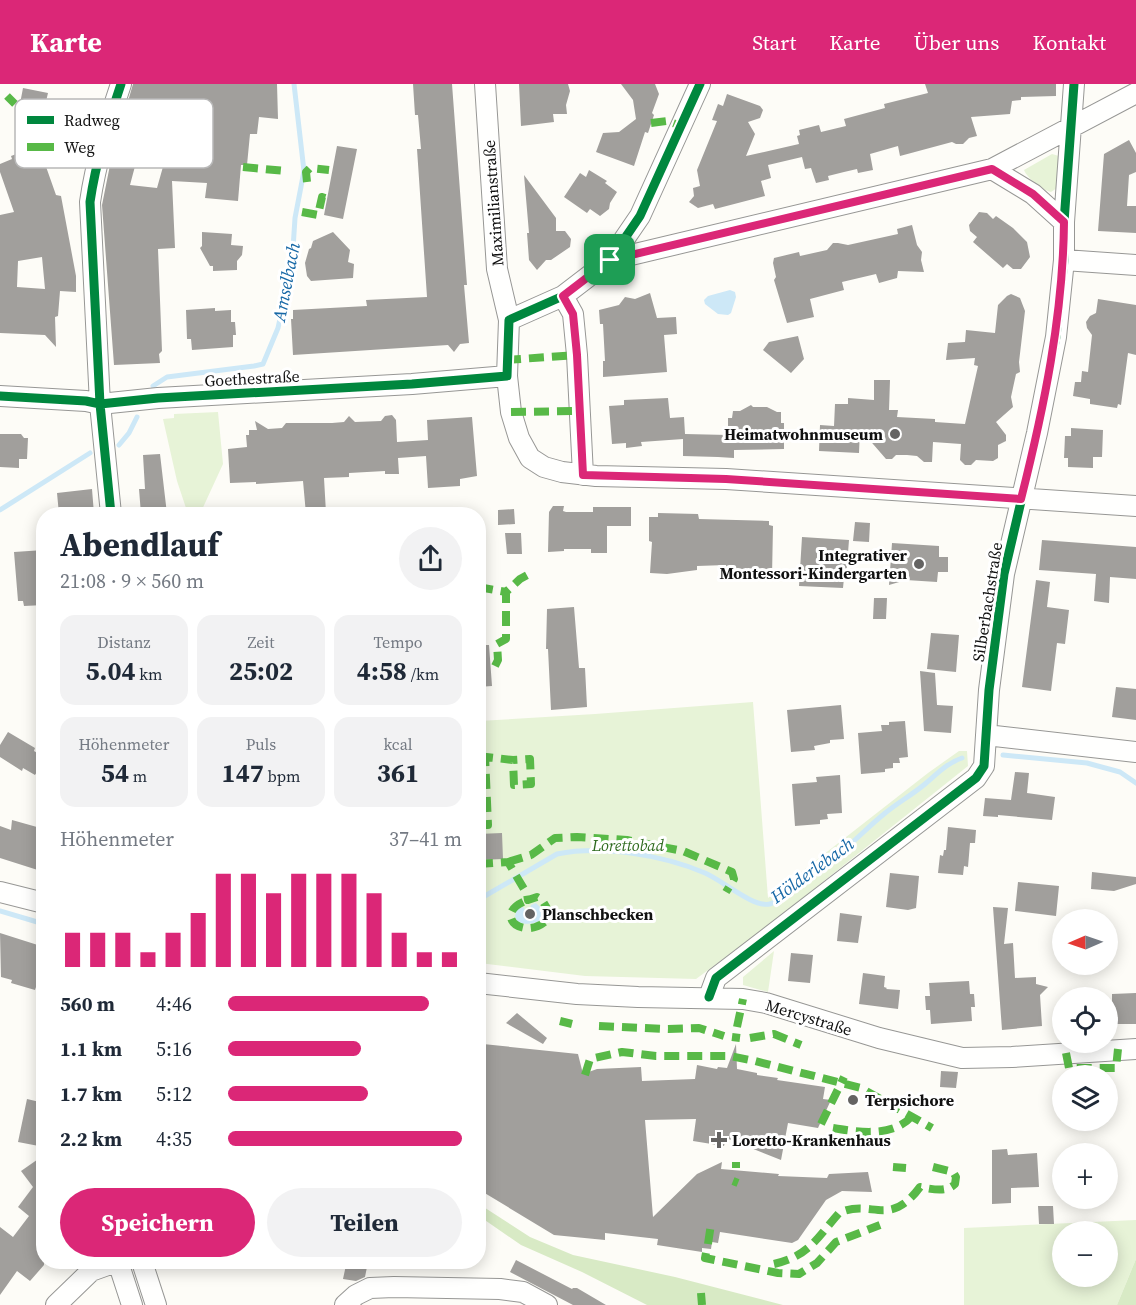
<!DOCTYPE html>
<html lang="de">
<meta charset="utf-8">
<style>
body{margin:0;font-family:"Source Serif 4",serif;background:#f2f2f3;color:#1f2937;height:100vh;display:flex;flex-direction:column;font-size:22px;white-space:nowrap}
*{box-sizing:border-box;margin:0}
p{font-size:20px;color:#747a83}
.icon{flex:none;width:33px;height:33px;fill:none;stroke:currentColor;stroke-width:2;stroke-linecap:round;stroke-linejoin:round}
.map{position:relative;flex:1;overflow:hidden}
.drawer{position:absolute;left:36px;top:423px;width:450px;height:762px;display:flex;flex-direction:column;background:#fff;border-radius:24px;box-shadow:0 3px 15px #0003}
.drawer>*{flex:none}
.needle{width:39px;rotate:268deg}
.buttons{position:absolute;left:1052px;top:825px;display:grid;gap:12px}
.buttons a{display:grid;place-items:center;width:66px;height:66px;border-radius:50%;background:#fff;box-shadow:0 3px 15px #0003;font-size:30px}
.pin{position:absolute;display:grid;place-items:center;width:51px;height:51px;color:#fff;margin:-26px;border-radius:12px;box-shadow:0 3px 9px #0006}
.round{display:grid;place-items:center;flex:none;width:63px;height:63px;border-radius:32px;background:#f2f2f3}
.overview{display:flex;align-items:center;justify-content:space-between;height:102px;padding:0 24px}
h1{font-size:33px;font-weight:700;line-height:45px}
.metrics{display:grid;grid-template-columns:repeat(3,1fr);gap:9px;height:102px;padding:6px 24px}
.metrics div{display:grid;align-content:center;border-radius:15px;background:#f2f2f3;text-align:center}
.metrics b{font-size:26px;font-weight:700}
.metrics small{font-size:16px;font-weight:400}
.metrics p{font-size:16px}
.chart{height:168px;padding:12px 24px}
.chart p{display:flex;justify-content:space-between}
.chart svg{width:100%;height:108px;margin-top:6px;stroke:#db2777;stroke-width:6}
.action{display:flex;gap:12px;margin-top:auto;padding:12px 24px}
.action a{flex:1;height:69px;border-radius:36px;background:#db2777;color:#fff;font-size:24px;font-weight:700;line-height:69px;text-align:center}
.action a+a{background:#f2f2f3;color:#1f2937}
ul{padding:0 24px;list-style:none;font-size:20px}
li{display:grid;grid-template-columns:96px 72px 1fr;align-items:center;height:45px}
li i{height:15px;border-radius:8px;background:#db2777}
header{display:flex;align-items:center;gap:36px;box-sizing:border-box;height:84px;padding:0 30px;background:#db2777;color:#fff}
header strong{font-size:28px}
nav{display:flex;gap:33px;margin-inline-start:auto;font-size:21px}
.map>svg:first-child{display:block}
.green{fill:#e7f3d7;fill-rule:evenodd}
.forest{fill:#d8eac5}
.water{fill:#cde8f7}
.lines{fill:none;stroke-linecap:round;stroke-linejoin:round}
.stream{stroke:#cde8f7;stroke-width:5}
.building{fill:#a19f9c;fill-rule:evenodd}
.minor-casing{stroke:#979795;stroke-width:22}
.minor{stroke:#fffffe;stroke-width:20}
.quiet{stroke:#58b947;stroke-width:8;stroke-dasharray:15 8;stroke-linecap:butt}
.cycleway-casing{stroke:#fff;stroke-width:13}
.cycleway{stroke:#00873e;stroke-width:9}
.route-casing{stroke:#fff;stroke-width:12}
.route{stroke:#db2777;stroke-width:8}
.poi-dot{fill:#646362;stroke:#fff;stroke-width:2}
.labels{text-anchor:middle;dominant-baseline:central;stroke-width:6;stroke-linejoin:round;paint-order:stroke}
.street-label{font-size:16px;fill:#111;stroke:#fff}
.poi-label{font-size:16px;font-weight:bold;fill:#111;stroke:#fff;text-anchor:start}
.park-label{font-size:16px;font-style:italic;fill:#2f6b1f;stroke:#fff}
.water-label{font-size:18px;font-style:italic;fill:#1768a6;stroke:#fff}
.key{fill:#fff;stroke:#b8b8b8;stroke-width:1.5}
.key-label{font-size:16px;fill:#111}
</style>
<header>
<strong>Karte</strong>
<nav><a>Start</a><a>Karte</a><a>Über uns</a><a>Kontakt</a></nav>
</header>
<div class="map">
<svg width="1136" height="1221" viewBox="0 0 1136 1221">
<rect width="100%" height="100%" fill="#fdfcf7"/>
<path class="green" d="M1052 70 1059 72 1057 104 1051 108C1042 106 1027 94 1024 86Z
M218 328 223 380 200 430H188L177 397 163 335 174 334V330Z
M753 618 768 814 928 689 959 667H967L968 682 765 844 696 895 585 892 479 879V637L595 630Z
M774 867 768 908 743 901V893Z
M1136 1136V1175L1117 1221H964V1144ZM1062 1148H1107V1192H1062Z"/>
<path class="forest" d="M479 1120 530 1153 573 1171 675 1193 783 1221H647L582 1188 521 1161 479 1132Z
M1136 1175V1221H1117Z"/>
<path class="water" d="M730 206 735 208 736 213 731 229 728 231 718 230 705 220 704 216 708 212Z
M536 819 544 827V834C536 840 526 842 517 837L515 832 517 825 523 823 527 828H529L531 821Z"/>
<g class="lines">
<path class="stream" d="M153 302 167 293 254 282 263 280 278 244 292 180 295 134 304 87 294 0
M119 361 129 349 137 333
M0 426 90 369
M1003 671 1087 679 1120 688 1136 699
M478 816 557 770C603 761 663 771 705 789 722 796 753 824 770 820 782 817 788 804 798 797 811 787 827 779 840 769 855 757 869 742 884 730 897 719 912 711 925 700 937 690 947 679 962 674
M0 827 44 840"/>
</g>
<path class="building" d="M133 0H277L278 35 259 33 257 50H250L247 81H241L238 117 205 114 207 99 172 97 175 164 158 165 162 267 159 270 160 279 114 281 102 121 111 76ZM142 56 168 65 157 104 130 101Z
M413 0H452L467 201H464L469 259 460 260 454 268 448 261 293 271 291 235H293V226L367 222 366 216 427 213 417 65H421L418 31H415Z
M519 0H568L570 7 566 21 567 30H553L554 38 521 42Z
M621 0H655L659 10 652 29 654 31 648 49 645 48 634 82 596 68 603 49 619 48 636 35 633 16Z
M925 0H1056V12L1021 13V16L1012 17 1010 30 971 33 977 52 969 54 963 60H956L952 58 900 72 898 62 870 70 873 86 858 89 857 85 844 88 828 92 829 96 816 99 811 84 805 85 802 73 768 81 771 94 761 97 765 112 715 125 713 120 698 124 689 118 694 112 693 104 700 102 697 86 717 37 712 36 718 20 723 22 727 10 760 22 763 26 760 34 748 38 755 50 746 72 799 60 797 52 800 51 799 46 819 41 821 48 846 42 844 35 885 24 884 20 928 9Z
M23 4 48 9 43 30 19 25Z
M34 36 78 46 73 68 38 60 56 111 61 112 76 192V208L60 207 58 232 55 233 56 263 45 251 0 249V131L14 128 0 88V80L12 75 11 72 27 66ZM42 173 45 205 17 203 18 177Z
M1129 56 1136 69V88L1129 91 1127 122H1136V149L1098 147 1104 70Z
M337 62 357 65 343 135 324 131Z
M589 86 607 97 605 99 617 108 610 119 609 125 600 132 590 125 587 129 564 113 580 89 586 93Z
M524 91 556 134V147H565L571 155 570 163 551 176H546L537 186 529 176 527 149H529Z
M979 128 987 129 993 135 996 132 1013 144 1027 158 1030 173 1021 185H1013L1007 180 1003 184 973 158 977 153 970 147 969 141Z
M912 141 917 161 922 168 921 176 924 188 898 187 897 194 879 199 876 190 842 198 844 206 810 215 814 233 787 239 774 196 776 193 773 179 774 174 799 168 800 172 827 166 833 159H838L848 161 898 150 897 145Z
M202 148 232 150 231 161 243 162 242 171 237 177V186L213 187V182H210L200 164 202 162Z
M333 148 350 166 348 178 354 180 353 194 311 197 307 192 305 179 309 165 311 164 313 157Z
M650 209 657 234 676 233 677 250 664 251 667 288 603 293V277H605L603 240H600L599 226 619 221 625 213 635 215Z
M1011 210 1020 214 1025 227 1019 278 1020 288 1016 290 1011 313 1013 323 996 338 1006 351V357L998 361V374L993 377 976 376 971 381H965L960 376 961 360 933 358 932 378H924L917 372 907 371H896L892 375H886L860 345 859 369 819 367 820 341 834 342 835 320H848V314L874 316V296H890L889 326H898L897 333 935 335V338L965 340 978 282 974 281 975 274 946 276 948 259 965 258 966 246 995 249 998 221 1007 212Z
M1098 215 1136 221V271L1128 269 1121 321 1118 320 1117 324 1090 320V315L1073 312 1075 298H1081L1082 287 1088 288 1092 251 1087 244 1086 238 1090 232 1096 229Z
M215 224V227L231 226V238H235L236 251H233V263L192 266 191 255H187L186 226Z
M798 252 804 275 791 289 763 266 769 258Z
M668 314 670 334 684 333 685 350 728 351V334H732L733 327H740L751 321 753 323H767L777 328H781V339H784V365L734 366V374L718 373 683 372V355L641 358 642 362 626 364V359L612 360 609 322 624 321V316Z
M392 331 396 336 397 358 428 356 427 336 472 333 477 392 460 395V402L428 404 426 372 398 374 399 390H385V387L349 389V393L324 394 326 429 306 430 303 397 256 400V398L230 399 228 365 247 363 246 351H249V346H257L255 337 268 345 282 344 286 339H332L344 338 349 332 355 338 381 337 385 332Z
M1071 344 1103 346 1102 373H1093V384L1068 383V374H1064L1065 352H1071Z
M0 350H21L24 354H28L27 375H19V384L0 383Z
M160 370 167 430H141L139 405H145L143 371Z
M92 405 94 430H59L57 409Z
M553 422H564L563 427 566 428H593V423H631V442H607V469H591V465H564V467L548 468 549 428Z
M514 425 515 440 498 441V426Z
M658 429 698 430 699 435 769 437V441L773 442 772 492 737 497 726 496V481L697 482V486L667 490 650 489 652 458 649 457V433H658Z
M855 438 870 439 869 458 853 457Z
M505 449H521L522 470H507Z
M802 453 849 456 846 494H844L843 504 799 502Z
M1042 456 1136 463V495L1110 493 1109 519 1094 517 1096 490 1039 486Z
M892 459 939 462V473H948V488H938L937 498 906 496 889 501Z
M44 466V521L24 522 23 517H18L14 468Z
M1036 496 1050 498 1047 523 1069 526 1065 560 1057 559 1051 607 1022 603Z
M874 514H887L886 535H873Z
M574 523 579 584H585L587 623 551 626 548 565H546L547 525Z
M931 549 959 551 956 588 927 585Z
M478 561H489L492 602 478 603Z
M920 587 935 589 937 621 953 622 951 649 924 647Z
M1116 603 1136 605V636L1112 633Z
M841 621 844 655 830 656V659L814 662 815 666 791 668 787 626Z
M905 637 908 673 899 674 900 679H893V684L885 685V688L861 690 858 649 882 647 881 641H889V638Z
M8 648 35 664 34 667 44 673V677L35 691 23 684 22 687 0 673V661Z
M1015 688 1029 689 1027 709 1055 713 1052 736 998 731V733L983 732 985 714 1011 716Z
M840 691 842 729 827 730 828 735 820 736V740L795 742 792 700 817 698 816 693Z
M12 736 44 745V788L0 774V742L11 746Z
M948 743 976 746 975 759H970L968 783 964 782 963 791 938 789 940 771 943 772 944 766H946Z
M502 749 503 775 478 776V750Z
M1092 788 1136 793V800L1114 807 1091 805Z
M890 789 919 792 916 824 908 826 886 823Z
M1018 798 1059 802 1056 832 1015 827Z
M993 823 1008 824 1004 860 1013 859 1015 894 1036 893V900L1048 903 1040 911 1042 942 1002 946Z
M840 829 862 832 858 859 837 857Z
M0 849 44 863V888L40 901 37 900 35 906 11 899 12 896 1 893Z
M791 869 813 871 810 899 788 897Z
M863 889 885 892 884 903 887 904 886 905 900 906 898 925 859 920Z
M969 897 970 910H974L975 923H971L972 937 931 940 930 926H926L925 912H930L929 899Z
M1136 909V940H1112V936H1107V918H1112V910Z
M517 929 547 954 543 960 506 939Z
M483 960 578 970 583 990 597 985 641 983 642 997 695 995 697 981 717 985 718 983 727 984 736 960 737 985 757 989V991L778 994 777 996 825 1003 823 1015 831 1016 818 1044 788 1039 781 1076 726 1054 724 1062 693 1057 696 1035 645 1036 653 1133 697 1090 722 1078 721 1085 779 1090 778 1092 827 1094 829 1090 868 1088 872 1108 842 1107 826 1116 798 1156 792 1159 720 1148 718 1159 712 1158 711 1165 702 1164V1168L657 1161 658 1155 605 1149V1156L554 1151 478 1105V964H482Z
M941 987 958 988 956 1004 940 1003Z
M27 1015 44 1019V1063L18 1058Z
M1007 1065 1008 1071 1037 1069 1039 1103 1011 1104V1119L992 1120V1066Z
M44 1071V1181L30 1197 17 1187 0 1211V1143L13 1153 29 1132 18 1123 33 1103 21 1087Z
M1038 1122H1053L1054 1140H1039Z
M516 1176 572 1205 573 1204H577L606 1221H573L510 1188Z
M354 1178H368L365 1193 356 1197 343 1195 346 1181 353 1182Z"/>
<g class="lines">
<g class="minor-casing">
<path id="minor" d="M485 0 497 185 509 236 507 292 511 328 519 354 530 374 544 383 562 388 596 392 726 395 1136 422
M992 85 1033 110 1064 138
M610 176 640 132 700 0
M1064 176 1136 181
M563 212 573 230 577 271 583 391
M509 236 563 212 610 176 992 85 1136 9
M0 312 86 317 100 320 158 314 412 300 507 292
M111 430 100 320 90 118C96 77 108 39 121 0
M986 651 1136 668
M0 808 44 819
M478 899 577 910 638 913 743 915 766 919 879 954 962 974 1012 973 1136 965
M709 913 716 894 976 694 984 682 989 606 1004 490 1037 349 1056 253 1064 176V138L1074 0
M118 1178 132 1221
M142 1178 156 1221
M56 1221 91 1187 116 1178
M345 1221 356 1211 370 1204 394 1203 500 1205 523 1208 547 1221"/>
</g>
<use href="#minor" class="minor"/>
<path class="quiet" d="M7 12 15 20
M651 39 667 37 681 42
M243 83 285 87
M307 98 306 88 310 84 329 86
M302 128 318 131 322 113 328 115
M506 276 577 271
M511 328 580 327
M478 503 506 508
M478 559H485
M495 582 498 576 497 560 506 555V508L520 495 531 489
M478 672 513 676 514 701 531 700 530 675 513 676
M478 741H488L485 672
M508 778 531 771 555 754 577 753 627 756 683 767 732 788 734 795 726 808
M478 780 508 778 527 810 528 816 537 813 542 816 550 829 548 835C525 859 489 830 528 816
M560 937 572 940
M599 942 668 945 699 944 724 952
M737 943 743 915
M732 953 740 954
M750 954 774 950 801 961
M1066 969 1069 984H1116L1118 965
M585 991 590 975 622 968 656 972H730L755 977 861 1004 932 1044
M821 1040 844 993
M833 1044C857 1048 893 1054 912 1032
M1079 1070 1080 1063
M893 1083 906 1084
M736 1084V1078
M733 1097 738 1099
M708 1160 711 1140
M706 1169 705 1174 778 1189 799 1190 817 1179 836 1158 880 1141
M774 1180C809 1172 817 1154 839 1129 871 1114 889 1145 920 1103 932 1105 946 1109 955 1100L956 1093 953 1088 933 1083
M701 1209 702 1221"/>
<g class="cycleway-casing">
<path id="cycleway" d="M0 312 86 317 100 320 158 314 412 300 507 292 509 236 563 212 610 176 640 132 700 0
M111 430 100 320 90 118C96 77 108 39 121 0
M709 913 716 894 976 694 984 682 989 606 1004 490 1037 349 1056 253 1064 176V138L1074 0"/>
</g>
<use href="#cycleway" class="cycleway"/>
</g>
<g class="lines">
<g class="route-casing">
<path id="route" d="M992 85 1033 110 1064 138C1063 232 1044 324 1021 415L726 395 583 391 577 271 573 230 563 212 610 176Z"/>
</g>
<use href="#route" class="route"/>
</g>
<g class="poi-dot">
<circle cx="895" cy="350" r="6"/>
<circle cx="919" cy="480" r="6"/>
<circle cx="530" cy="830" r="6"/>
<circle cx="853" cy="1016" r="6"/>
<path d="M716 1047h6v6h6v6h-6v6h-6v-6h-6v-6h6z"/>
</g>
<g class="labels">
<g class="street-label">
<text transform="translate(493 119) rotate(-94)">Maximilianstraße</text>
<text transform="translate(252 294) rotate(-3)">Goethestraße</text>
<text transform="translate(987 518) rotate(-81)">Silberbachstraße</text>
<text transform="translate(809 933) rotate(17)">Mercystraße</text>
</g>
<g class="poi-label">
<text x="883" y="350" text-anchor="end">Heimatwohnmuseum</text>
<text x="907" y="471" text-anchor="end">Integrativer<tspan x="907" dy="18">Montessori-Kindergarten</tspan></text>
<text x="542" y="830">Planschbecken</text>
<text x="865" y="1016">Terpsichore</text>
<text x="732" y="1056">Loretto-Krankenhaus</text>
</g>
<g class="park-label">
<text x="628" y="761">Lorettobad</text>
</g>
<g class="water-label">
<text transform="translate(286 198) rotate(-79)">Amselbach</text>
<text transform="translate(812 786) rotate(-36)">Hölderlebach</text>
</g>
</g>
<rect x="15" y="15" width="198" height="69" rx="9" class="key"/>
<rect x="27" y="32" width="27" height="8" fill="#00873e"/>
<rect x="27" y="59" width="27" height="8" fill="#58b947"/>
<g class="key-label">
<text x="64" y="42">Radweg</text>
<text x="64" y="69">Weg</text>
</g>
</svg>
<div class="buttons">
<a><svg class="needle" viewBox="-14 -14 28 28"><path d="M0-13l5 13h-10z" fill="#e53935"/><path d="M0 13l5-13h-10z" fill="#747a83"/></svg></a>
<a><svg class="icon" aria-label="locate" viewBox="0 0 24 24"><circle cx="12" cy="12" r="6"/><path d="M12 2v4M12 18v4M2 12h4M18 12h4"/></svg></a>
<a><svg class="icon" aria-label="layers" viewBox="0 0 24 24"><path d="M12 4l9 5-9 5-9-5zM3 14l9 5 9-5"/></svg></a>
<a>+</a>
<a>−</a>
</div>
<div class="pin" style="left:610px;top:176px;background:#1e9e55"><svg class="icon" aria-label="arrive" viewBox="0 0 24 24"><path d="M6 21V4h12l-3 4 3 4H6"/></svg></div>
<section class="drawer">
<div class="overview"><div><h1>Abendlauf</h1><p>21:08 · 9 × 560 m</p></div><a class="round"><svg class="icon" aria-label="share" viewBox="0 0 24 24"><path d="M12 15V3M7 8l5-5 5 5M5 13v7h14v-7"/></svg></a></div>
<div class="metrics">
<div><p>Distanz</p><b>5.04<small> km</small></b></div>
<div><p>Zeit</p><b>25:02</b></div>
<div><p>Tempo</p><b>4:58<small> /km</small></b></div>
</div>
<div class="metrics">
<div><p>Höhenmeter</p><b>54<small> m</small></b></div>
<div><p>Puls</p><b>147<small> bpm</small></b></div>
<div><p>kcal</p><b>361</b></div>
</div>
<div class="chart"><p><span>Höhenmeter</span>37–41 m</p>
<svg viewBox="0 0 160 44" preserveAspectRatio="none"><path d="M5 44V30M15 44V30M25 44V30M35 44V38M45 44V30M55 44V22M65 44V6M75 44V6M85 44V14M95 44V6M105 44V6M115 44V6M125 44V14M135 44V30M145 44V38M155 44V38"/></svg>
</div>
<ul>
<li><b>560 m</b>4:46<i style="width:86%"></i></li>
<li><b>1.1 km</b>5:16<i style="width:57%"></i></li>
<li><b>1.7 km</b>5:12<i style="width:60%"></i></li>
<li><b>2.2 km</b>4:35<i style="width:100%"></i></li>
</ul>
<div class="action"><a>Speichern</a><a>Teilen</a></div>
</section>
</div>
